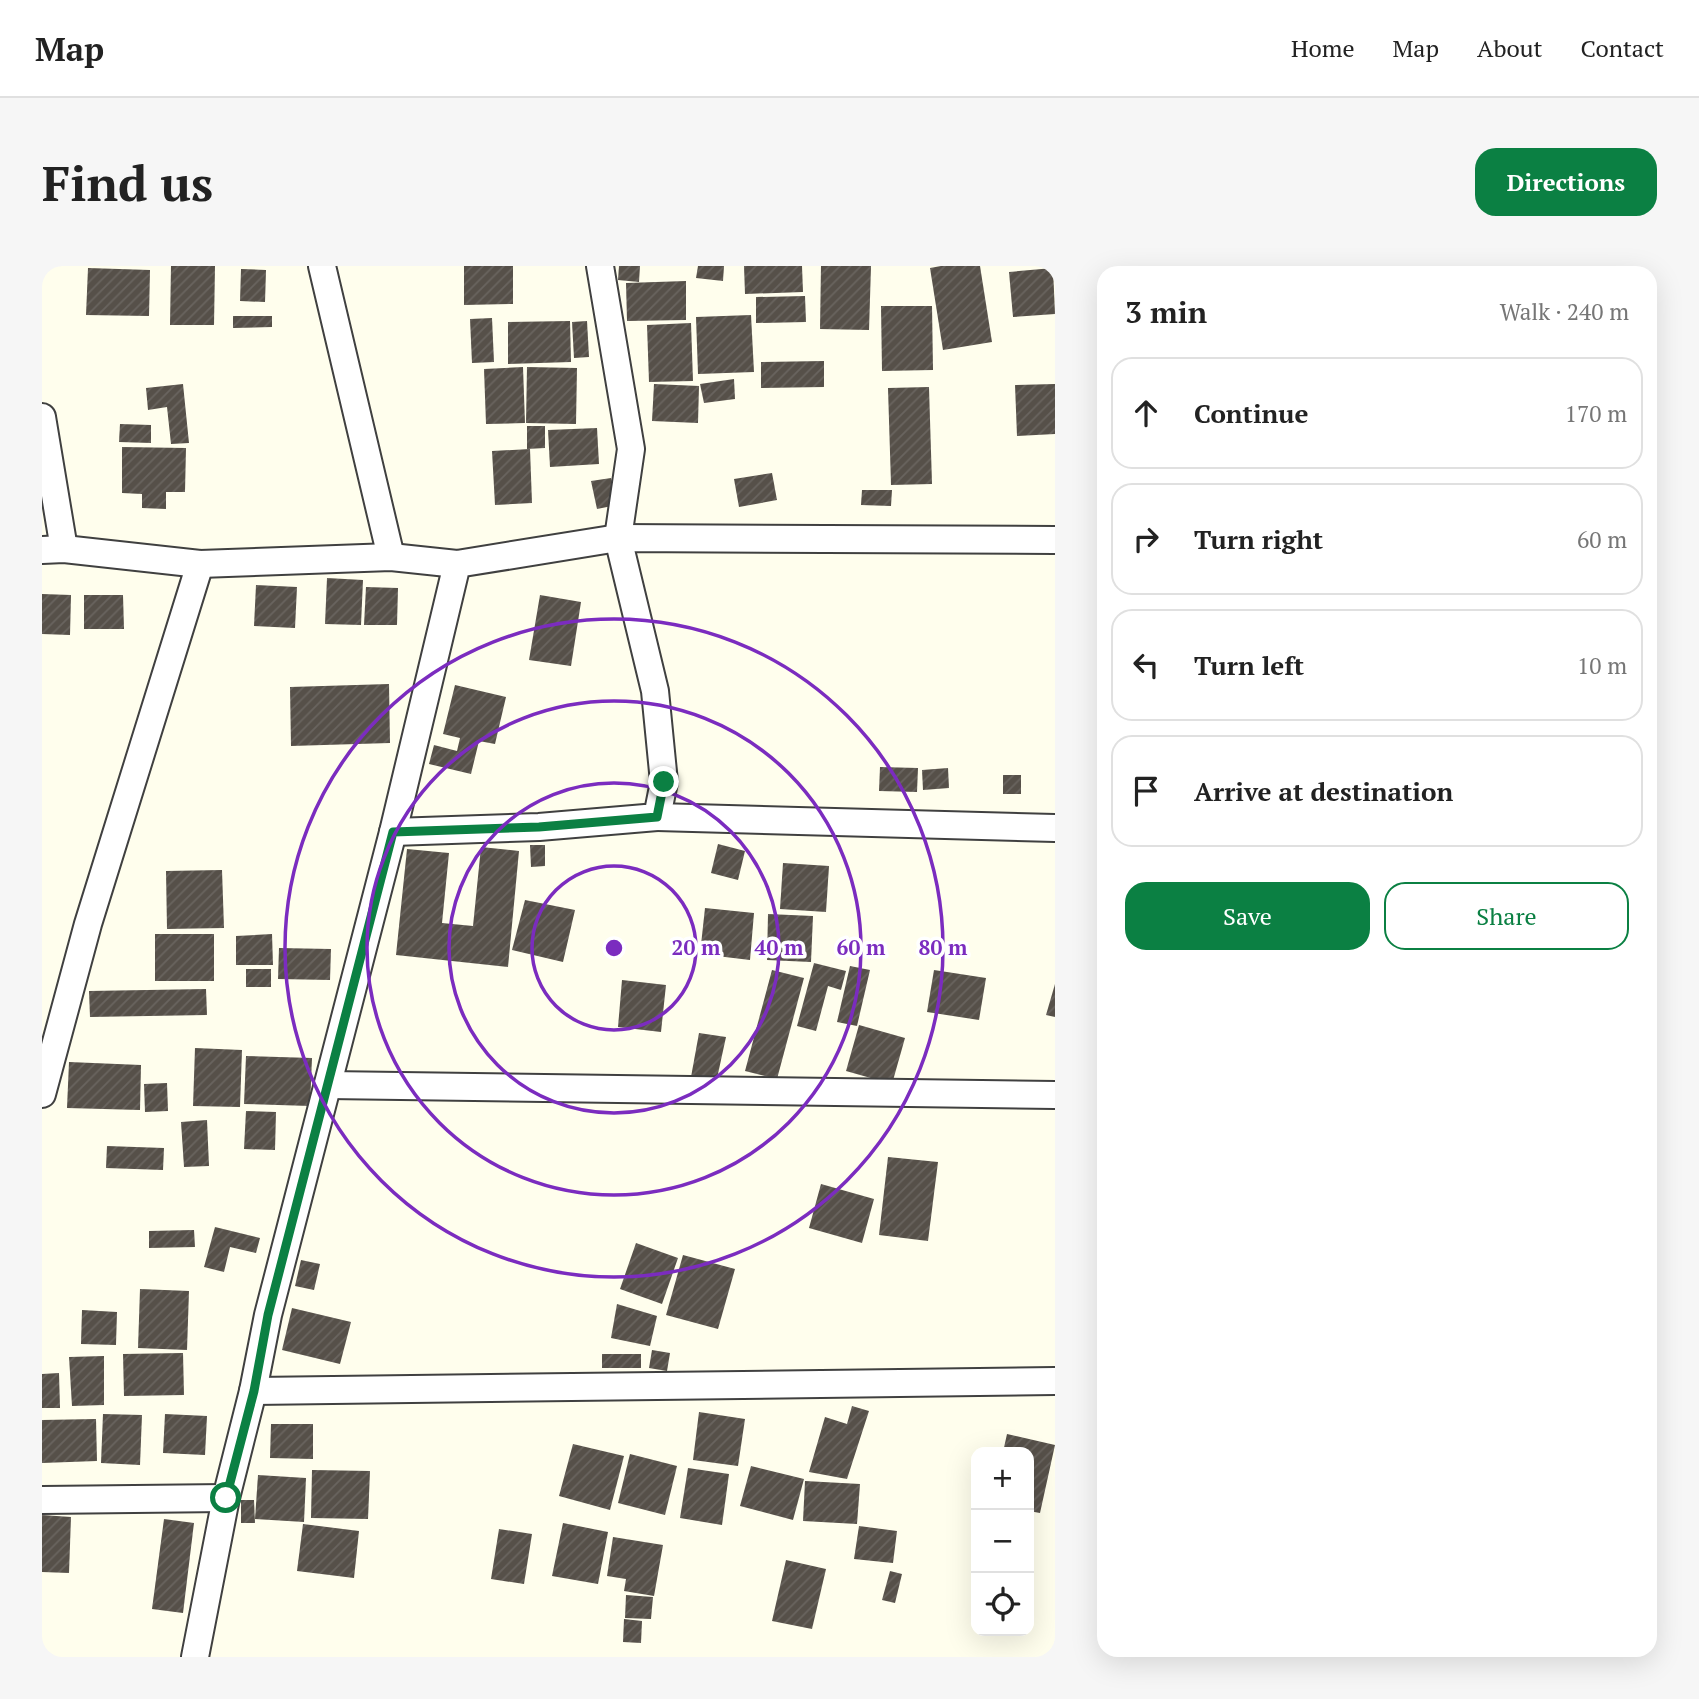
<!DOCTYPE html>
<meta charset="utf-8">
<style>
:root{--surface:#fff;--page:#f6f6f6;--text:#222;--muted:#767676;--line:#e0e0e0;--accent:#0b8043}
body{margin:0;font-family:"PT Serif",serif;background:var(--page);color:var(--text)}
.controls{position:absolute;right:21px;bottom:21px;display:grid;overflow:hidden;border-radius:14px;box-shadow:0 7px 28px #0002}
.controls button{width:63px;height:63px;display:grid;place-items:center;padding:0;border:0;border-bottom:2px solid var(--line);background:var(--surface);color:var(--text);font:35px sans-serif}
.stop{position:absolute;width:21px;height:21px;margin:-16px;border:5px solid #0b8043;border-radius:50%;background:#fff}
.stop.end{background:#0b8043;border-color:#fff;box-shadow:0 2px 7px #0008}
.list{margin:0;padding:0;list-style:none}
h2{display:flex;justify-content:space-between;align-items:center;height:91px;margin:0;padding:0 28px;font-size:30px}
h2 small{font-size:23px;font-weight:400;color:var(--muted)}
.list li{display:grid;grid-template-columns:46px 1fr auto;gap:21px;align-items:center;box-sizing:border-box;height:112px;margin:0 14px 14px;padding:0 14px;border:2px solid var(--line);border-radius:21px}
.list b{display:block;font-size:26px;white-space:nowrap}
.list em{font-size:23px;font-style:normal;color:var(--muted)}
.actions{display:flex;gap:14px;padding:21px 28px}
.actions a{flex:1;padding:16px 0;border:2px solid var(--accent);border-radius:21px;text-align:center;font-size:24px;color:var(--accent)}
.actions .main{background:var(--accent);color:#fff}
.icon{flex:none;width:38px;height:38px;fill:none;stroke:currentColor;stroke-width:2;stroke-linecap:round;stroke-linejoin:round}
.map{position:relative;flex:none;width:1013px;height:1391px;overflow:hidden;border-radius:21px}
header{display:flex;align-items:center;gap:42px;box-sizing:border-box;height:98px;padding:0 35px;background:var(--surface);border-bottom:2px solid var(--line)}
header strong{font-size:33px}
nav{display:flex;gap:38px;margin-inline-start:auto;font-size:24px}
.intro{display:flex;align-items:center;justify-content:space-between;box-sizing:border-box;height:168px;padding:0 42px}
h1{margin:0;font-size:49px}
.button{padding:18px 32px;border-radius:21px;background:var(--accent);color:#fff;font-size:24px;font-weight:700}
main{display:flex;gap:42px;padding:0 42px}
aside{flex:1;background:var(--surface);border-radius:21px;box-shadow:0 7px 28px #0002}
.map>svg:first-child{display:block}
</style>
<header>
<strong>Map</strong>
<nav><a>Home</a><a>Map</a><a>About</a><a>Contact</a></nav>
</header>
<div class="intro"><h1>Find us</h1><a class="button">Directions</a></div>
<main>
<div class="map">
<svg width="1013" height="1391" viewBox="0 0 1013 1391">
<defs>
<pattern id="building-hatch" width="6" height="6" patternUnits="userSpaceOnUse" patternTransform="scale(1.75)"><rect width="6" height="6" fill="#565049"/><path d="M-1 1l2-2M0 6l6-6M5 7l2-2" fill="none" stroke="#69645f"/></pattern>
</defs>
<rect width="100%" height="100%" fill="#fffeed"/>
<g fill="url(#building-hatch)">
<polygon points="129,0 173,0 172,59 128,59"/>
<polygon points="422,0 471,0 471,38 422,39"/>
<polygon points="577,0 598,0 597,16 576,14"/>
<polygon points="656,0 682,0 681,15 654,12"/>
<polygon points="702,0 760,0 761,26 703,28"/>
<polygon points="779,0 829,0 827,64 778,63"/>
<polygon points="899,0 938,0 950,76 901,84 888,2"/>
<polygon points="46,2 108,4 107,50 44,49"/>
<polygon points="1011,2 1013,48 971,51 967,6"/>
<polygon points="199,3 224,4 223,36 198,35"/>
<polygon points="644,15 644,54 585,55 584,17"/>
<polygon points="763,30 764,56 714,57 714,31"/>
<polygon points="839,40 890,40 891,104 840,105"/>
<polygon points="709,49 712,106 656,108 654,51"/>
<polygon points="191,50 230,50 230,61 191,62"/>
<polygon points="450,52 452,96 430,97 428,53"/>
<polygon points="528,55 529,96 466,98 466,56"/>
<polygon points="545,55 547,91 532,92 530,56"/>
<polygon points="649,57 651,115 607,116 605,59"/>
<polygon points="782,95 782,121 719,122 719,96"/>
<polygon points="481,101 483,157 444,158 442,103"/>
<polygon points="485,101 535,102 534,158 484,157"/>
<polygon points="692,113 693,133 662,137 658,118"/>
<polygon points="141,118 147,177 129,178 125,141 106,144 104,122"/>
<polygon points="612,118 657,120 656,157 610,155"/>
<polygon points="1013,118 1013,168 975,170 973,119"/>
<polygon points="887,121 890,218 849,219 846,122"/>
<polygon points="78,158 109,159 109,177 77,176"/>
<polygon points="485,160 503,160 503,182 485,183"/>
<polygon points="555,162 557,198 508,201 506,164"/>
<polygon points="80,181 144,182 143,226 124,226 124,243 100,242 100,228 80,227"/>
<polygon points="488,183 490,237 453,239 450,185"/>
<polygon points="730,207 735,234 697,241 692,213"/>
<polygon points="569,212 575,239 555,243 549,215"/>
<polygon points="820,224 850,224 849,240 819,239"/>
<polygon points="285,312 321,314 319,359 283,358"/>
<polygon points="214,319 255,321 253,362 212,360"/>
<polygon points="324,321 356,322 355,359 322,359"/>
<polygon points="0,328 29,329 28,369 0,368"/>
<polygon points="42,329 81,329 82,363 42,363"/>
<polygon points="498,329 539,336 529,400 487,394"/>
<polygon points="347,418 348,477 249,480 248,421"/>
<polygon points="413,419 464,431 453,478 437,475 429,508 387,498 392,479 415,485 418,472 401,468"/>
<polygon points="838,501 876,502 875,526 837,525"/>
<polygon points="906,502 907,522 881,524 880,504"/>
<rect x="961" y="509" width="18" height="19"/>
<polygon points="676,578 703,585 696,614 669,607"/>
<polygon points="488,579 503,579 503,600 489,601"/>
<polygon points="439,581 477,585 466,701 354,689 365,583 407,587 400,657 431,660"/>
<polygon points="741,597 787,600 784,646 738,643"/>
<polygon points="180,604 182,662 125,663 124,605"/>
<polygon points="483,634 533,644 521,696 470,684"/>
<polygon points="663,642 712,647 708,694 658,688"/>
<polygon points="726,648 771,650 769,696 725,694"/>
<rect x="113" y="668" width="59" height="47"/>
<polygon points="230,668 231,699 194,699 194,670"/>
<polygon points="237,682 289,683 288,714 236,713"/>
<polygon points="772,697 804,705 799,724 786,720 774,765 755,760"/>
<polygon points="808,700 828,704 815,760 795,756"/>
<rect x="204" y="703" width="25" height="18"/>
<polygon points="730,704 762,712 735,813 703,805"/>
<polygon points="892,704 944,712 937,754 885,746"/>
<polygon points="580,714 624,719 619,766 576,761"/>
<polygon points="1013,718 1013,751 1004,749"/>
<polygon points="164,723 165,749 48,751 47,725"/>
<polygon points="817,759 863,772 850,818 804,805"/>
<polygon points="657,767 684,771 674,817 649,811"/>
<polygon points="153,782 200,784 198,841 151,840"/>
<polygon points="204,790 270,792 268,840 202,838"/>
<polygon points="27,796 99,799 98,844 25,842"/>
<polygon points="125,817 126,845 103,846 102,818"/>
<polygon points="204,845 234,846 233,884 202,883"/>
<polygon points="165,854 167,900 142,901 139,856"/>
<polygon points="65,880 122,882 121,904 64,902"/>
<polygon points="846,891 896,896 886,975 837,969"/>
<polygon points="779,918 832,933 820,977 767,962"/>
<polygon points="173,961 218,972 214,987 188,981 182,1006 162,1001"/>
<polygon points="152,964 153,981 107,982 107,965"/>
<polygon points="594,977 636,992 620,1038 578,1023"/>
<polygon points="641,989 693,1003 676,1063 624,1049"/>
<polygon points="259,994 278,998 272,1024 253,1020"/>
<polygon points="98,1023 147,1025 145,1084 96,1082"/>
<polygon points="575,1038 615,1050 608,1080 569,1072"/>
<polygon points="250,1042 309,1056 298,1098 240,1084"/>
<polygon points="40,1044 75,1046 74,1079 39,1078"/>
<polygon points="610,1084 628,1087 625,1105 607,1102"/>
<polygon points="141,1087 142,1129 82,1130 81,1088"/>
<rect x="560" y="1088" width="39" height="14"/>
<polygon points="62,1090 62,1139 30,1140 27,1091"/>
<polygon points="17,1107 18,1142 0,1142 0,1108"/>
<polygon points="810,1140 827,1145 805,1213 767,1206 783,1151 805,1158"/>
<polygon points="657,1146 703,1153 696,1200 651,1194"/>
<polygon points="61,1148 100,1149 98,1199 59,1197"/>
<polygon points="123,1148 165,1150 163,1189 121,1187"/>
<polygon points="54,1153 55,1195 0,1197 0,1154"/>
<polygon points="229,1158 271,1158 271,1193 228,1192"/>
<polygon points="965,1168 1013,1179 998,1247 987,1245 987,1186 961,1186"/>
<polygon points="531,1178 582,1190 568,1244 517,1230"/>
<polygon points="588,1188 635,1200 623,1249 576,1237"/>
<polygon points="709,1200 762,1213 751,1254 698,1240"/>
<polygon points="646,1202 687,1208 680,1259 638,1252"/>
<polygon points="270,1204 328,1205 326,1253 269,1252"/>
<polygon points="216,1209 264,1212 262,1256 213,1253"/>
<polygon points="763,1215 818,1218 815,1258 761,1255"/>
<polygon points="199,1234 212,1234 213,1257 199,1257"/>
<polygon points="0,1249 29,1251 27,1307 0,1306"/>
<polygon points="122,1253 152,1257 141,1347 110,1343"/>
<polygon points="521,1257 566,1266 556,1318 510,1310"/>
<polygon points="261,1258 317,1265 312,1312 255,1305"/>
<polygon points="817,1260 855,1265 851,1297 812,1293"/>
<polygon points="457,1263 490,1268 482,1318 449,1313"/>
<polygon points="571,1271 621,1279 612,1330 582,1325 584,1313 565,1310"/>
<polygon points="744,1294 784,1303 770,1363 730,1355"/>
<polygon points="848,1305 860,1308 853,1337 840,1334"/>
<polygon points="584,1329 611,1331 609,1353 583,1352"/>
<polygon points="582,1353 600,1355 599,1377 581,1376"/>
</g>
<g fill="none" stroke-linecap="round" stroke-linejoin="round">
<g stroke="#404040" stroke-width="30">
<g id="minor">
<polyline points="280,0 349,291"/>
<polyline points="0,151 22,283"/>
<polyline points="0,284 22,283 158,298 349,291 415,298"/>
<polyline points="615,551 1013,562"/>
<polyline points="351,566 497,561 615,551 622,516 613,425 576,272 589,183 558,0"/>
<polyline points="286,819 1013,829"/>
<polyline points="0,828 46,658 158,298"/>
<polyline points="211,1125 1013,1115"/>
<polyline points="0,1234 184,1232"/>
<polyline points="153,1391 184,1232 211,1125 226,1049 351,566 415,298 576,272 1013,274"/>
</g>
</g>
<use href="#minor" stroke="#fff" stroke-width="26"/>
</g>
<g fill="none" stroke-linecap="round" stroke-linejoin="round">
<polyline stroke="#0b8043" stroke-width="9" points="184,1232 212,1125 226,1049 351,566 497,561 615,551 622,516"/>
</g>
<g fill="none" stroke="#7b2cbf" stroke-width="3.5">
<circle cx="572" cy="682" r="82"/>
<circle cx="572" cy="682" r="165"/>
<circle cx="572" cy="682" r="247"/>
<circle cx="572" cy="682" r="329"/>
</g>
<circle cx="572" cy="682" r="10" fill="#7b2cbf" stroke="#fff" stroke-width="3.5"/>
<g font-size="21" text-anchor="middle" font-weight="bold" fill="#7b2cbf" stroke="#fff" stroke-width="7" stroke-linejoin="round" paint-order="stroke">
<text x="654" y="689">20 m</text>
<text x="737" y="689">40 m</text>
<text x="819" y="689">60 m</text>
<text x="901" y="689">80 m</text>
</g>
</svg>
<div class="controls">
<button>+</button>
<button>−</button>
<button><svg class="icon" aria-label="locate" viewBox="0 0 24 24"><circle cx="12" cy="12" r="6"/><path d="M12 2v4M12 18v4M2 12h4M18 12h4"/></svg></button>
</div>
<div class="stop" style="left:184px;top:1232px"></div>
<div class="stop end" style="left:622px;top:516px"></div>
</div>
<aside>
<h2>3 min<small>Walk · 240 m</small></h2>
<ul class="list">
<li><svg class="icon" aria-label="ahead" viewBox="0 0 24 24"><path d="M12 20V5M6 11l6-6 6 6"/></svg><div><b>Continue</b></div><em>170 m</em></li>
<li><svg class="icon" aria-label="right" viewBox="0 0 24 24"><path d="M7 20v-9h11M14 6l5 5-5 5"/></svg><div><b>Turn right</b></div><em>60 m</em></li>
<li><svg class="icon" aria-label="left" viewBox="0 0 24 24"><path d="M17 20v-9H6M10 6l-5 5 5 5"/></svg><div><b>Turn left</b></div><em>10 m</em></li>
<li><svg class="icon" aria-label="arrive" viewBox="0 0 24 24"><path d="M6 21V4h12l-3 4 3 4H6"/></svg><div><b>Arrive at destination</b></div></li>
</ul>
<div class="actions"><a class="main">Save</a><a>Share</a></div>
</aside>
</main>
